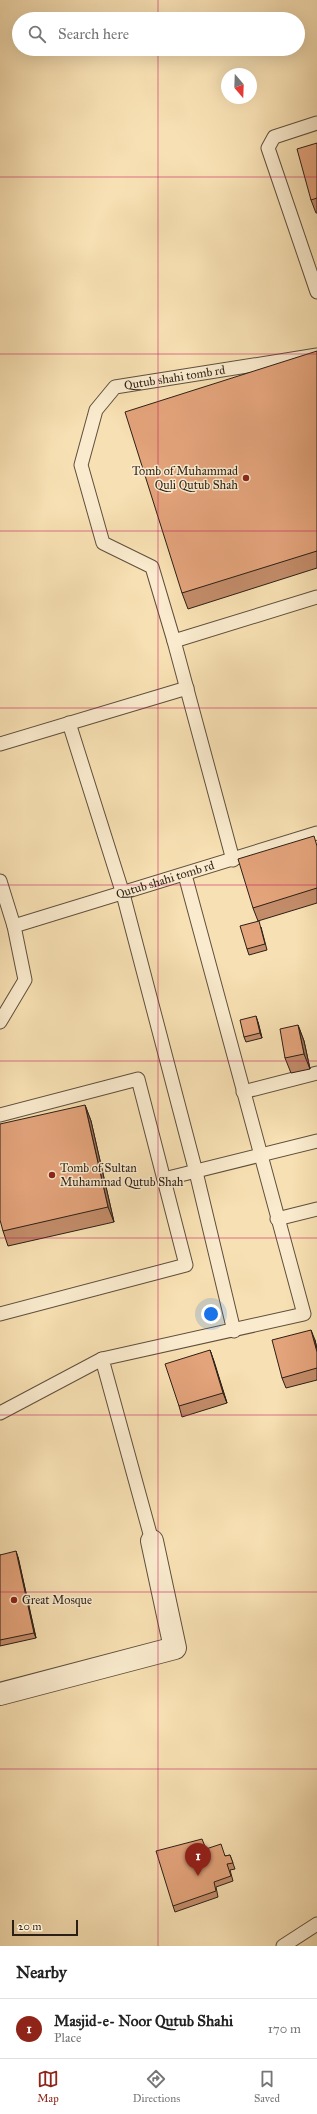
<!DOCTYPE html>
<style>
:root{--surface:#fff;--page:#f2f2f2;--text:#222;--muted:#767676;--line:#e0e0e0;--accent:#8f2418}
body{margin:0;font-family:"IM FELL Great Primer",serif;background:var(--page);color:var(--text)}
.compass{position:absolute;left:221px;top:68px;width:36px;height:36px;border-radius:50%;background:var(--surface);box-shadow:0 4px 16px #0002;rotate:161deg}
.scale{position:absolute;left:12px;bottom:10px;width:66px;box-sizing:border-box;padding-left:4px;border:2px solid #2c1f16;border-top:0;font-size:11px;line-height:14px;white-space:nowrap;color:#2c1f16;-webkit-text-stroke:3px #faebce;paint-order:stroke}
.you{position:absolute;left:211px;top:1314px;width:14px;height:14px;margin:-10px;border:3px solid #fff;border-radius:50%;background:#1a73e8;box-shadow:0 0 0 6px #1a73e833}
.badge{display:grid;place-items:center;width:26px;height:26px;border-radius:50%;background:var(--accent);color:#fff;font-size:13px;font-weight:700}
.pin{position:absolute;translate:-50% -33px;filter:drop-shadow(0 1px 2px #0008)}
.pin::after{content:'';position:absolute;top:21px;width:14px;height:12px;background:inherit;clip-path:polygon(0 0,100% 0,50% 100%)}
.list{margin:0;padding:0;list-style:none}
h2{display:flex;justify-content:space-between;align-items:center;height:52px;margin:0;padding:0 16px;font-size:17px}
h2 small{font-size:13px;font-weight:400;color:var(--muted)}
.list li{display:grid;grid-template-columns:26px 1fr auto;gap:12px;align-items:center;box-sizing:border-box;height:60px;padding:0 16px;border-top:1px solid var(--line)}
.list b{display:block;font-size:15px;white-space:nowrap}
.list p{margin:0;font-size:13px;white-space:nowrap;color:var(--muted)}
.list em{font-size:13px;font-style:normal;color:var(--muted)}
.icon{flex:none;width:22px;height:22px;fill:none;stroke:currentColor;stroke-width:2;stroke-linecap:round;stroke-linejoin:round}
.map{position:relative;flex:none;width:317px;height:1946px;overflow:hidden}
.search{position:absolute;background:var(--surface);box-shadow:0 4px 16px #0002;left:12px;right:12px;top:12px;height:44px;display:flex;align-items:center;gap:10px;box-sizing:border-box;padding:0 14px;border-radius:22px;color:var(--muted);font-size:15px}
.sheet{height:112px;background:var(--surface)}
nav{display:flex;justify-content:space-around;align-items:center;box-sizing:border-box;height:56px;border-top:1px solid var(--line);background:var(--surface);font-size:11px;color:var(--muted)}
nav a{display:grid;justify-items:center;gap:2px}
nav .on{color:var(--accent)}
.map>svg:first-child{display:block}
</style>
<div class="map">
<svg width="317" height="1946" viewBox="0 0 317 1946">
<rect width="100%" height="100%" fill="#f7e0b3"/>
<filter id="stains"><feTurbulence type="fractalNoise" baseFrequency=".005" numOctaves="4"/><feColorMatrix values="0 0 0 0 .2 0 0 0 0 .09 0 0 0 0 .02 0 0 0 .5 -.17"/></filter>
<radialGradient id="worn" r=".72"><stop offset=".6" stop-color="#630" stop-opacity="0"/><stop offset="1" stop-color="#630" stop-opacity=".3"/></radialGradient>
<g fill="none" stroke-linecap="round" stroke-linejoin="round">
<g stroke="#5f4f3d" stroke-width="15">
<g id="lane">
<polyline points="317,123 274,137 268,148 317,292"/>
<path id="s1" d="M 174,641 L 152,567 L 103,543 L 81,465 L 96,410 L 115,387 L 317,355"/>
<polyline points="69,723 123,894 196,1172 234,1331"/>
<polyline points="0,744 187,688"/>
<polyline points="233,860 174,641 317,597"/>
<polyline points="0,881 14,926"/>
<path id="s2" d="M 0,1022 L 25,980 L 14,926 L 317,833"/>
<polyline points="243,1092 317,1073"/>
<polyline points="0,1115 138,1079 186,1265 0,1314"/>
<polyline points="164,1179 317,1141"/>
<polyline points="277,1219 317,1209"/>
<polyline points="0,1413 102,1359"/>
<polyline points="152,1541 102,1359 304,1314 185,875"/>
<polyline points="283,1946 317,1924"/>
</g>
</g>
<g stroke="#5f4f3d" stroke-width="24">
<polyline id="street" points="0,1694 175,1648 152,1541"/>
</g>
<use href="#lane" stroke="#faebce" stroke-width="13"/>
<use href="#street" stroke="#faebce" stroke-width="22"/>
</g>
<g fill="#c38c6a" stroke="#2c1f16">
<polygon points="317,143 317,213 316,213 311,200"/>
<polygon points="317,351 317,568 188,609 182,593"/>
<polygon points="317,844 317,903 258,921 253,908"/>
<polygon points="261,927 267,950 249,955 247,949"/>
<polygon points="258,1022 262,1038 246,1042 244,1037"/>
<polygon points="298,1025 304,1041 310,1069 291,1073 285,1058"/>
<polygon points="85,1105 91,1121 114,1222 8,1246 3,1231"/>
<polygon points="315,1340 317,1349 317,1380 286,1388 282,1378"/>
<polygon points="210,1350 227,1403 182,1417 179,1406"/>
<polygon points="0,1555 18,1557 36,1638 0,1646"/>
<polygon points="206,1849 226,1856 230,1855 235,1869 230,1870 233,1881 216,1887 218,1897 175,1912 173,1906"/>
</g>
<g fill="#9f7256" stroke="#2c1f16">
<polygon points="256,1016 258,1022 262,1038 260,1033"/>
<polygon points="298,1025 304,1041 310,1069 304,1054"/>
<polygon points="85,1105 91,1121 114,1222 108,1207"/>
<polygon points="311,1330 315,1340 317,1349 317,1352"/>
<polygon points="210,1350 214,1361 227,1403 223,1393"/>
<polygon points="16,1551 18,1557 36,1638 34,1633"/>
</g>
<g fill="#e3a37b" stroke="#2c1f16">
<polygon points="317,143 317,198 311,200 297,149"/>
<polygon points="317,351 317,551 182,593 125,412"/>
<polygon points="314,836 317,846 317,888 253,908 238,859"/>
<polygon points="259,921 265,944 247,949 240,926"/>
<polygon points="256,1016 260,1033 244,1037 240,1020"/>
<polygon points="298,1025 304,1054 285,1058 280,1029"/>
<polygon points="85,1105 108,1207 3,1231 0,1220 0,1124"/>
<polygon points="311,1330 317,1352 317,1368 282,1378 272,1340"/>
<polygon points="210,1350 223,1393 179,1406 165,1364"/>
<polygon points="16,1551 34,1633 0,1640 0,1555"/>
<polygon points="202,1839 206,1849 221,1844 225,1856 230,1855 233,1863 227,1864 231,1876 214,1882 216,1891 173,1906 156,1851"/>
</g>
<path fill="none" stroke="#c2185b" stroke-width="1" stroke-opacity="0.55" d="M 158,0 L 158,19M 158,49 L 158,1946M 0,177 L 317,177M 0,354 L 317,354M 0,531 L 317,531M 0,708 L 317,708M 0,885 L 317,885M 0,1061 L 317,1061M 0,1238 L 317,1238M 0,1415 L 317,1415M 0,1592 L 317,1592M 0,1769 L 317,1769"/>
<g fill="#8f2418" stroke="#faebce" stroke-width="1.5">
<circle cx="246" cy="478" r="4"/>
<circle cx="52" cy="1175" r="4"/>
<circle cx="14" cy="1600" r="4"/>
</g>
<g text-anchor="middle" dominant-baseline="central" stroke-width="3" stroke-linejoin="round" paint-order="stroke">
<g font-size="12" fill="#2c1f16" stroke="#faebce">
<text stroke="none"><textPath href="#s1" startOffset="360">Qutub shahi tomb rd</textPath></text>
<text stroke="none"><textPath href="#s2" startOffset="262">Qutub shahi tomb rd</textPath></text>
</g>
<g font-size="12" fill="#2c1f16" stroke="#faebce" text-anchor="start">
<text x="238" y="471" text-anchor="end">Tomb of Muhammad<tspan x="238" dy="14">Quli Qutub Shah</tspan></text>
<text x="60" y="1168">Tomb of Sultan<tspan x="60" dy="14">Muhammad Qutub Shah</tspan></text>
<text x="22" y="1600">Great Mosque</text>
</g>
</g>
<rect width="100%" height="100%" filter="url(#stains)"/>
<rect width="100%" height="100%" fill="url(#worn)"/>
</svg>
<svg class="compass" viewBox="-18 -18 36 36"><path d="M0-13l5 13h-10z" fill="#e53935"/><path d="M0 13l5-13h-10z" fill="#767676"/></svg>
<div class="scale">20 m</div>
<div class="you"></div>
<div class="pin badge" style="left:198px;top:1876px">1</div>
<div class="search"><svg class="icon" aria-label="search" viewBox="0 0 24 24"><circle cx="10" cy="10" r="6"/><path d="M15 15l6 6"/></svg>Search here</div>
</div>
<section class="sheet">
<h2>Nearby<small></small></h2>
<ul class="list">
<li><span class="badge">1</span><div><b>Masjid-e- Noor Qutub Shahi</b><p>Place</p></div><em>170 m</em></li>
</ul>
</section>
<nav>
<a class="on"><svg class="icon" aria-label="map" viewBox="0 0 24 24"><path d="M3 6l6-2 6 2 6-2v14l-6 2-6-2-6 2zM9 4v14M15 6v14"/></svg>Map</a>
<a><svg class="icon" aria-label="directions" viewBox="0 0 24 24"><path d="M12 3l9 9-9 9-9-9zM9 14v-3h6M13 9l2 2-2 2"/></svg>Directions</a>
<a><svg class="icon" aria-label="saved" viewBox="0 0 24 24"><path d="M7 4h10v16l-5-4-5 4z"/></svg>Saved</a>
</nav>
